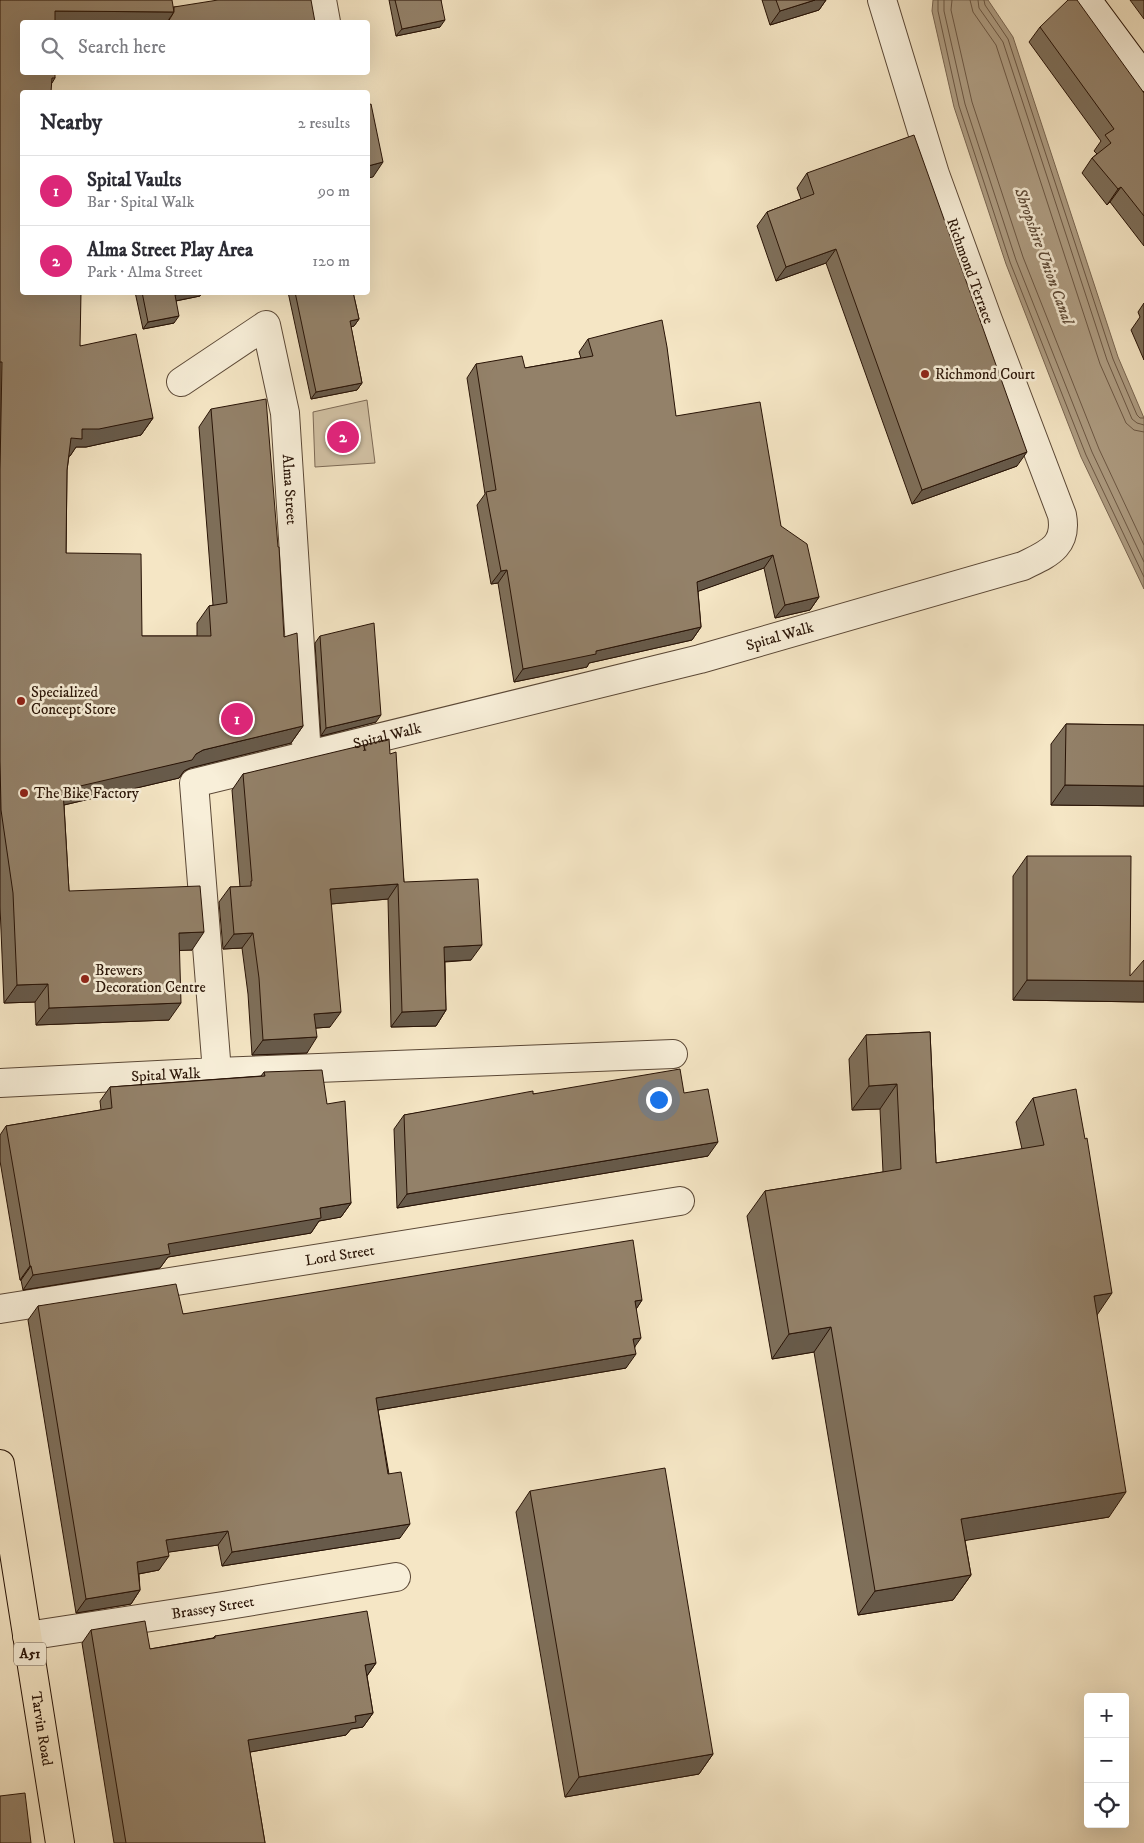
<!DOCTYPE html>
<meta charset="utf-8">
<style>
:root{--surface:#fff;--page:#f2f2f3;--text:#2b2b33;--muted:#7c7c81;--line:#e1e1e2;--accent:#db2777}
body{margin:0;font-family:"IM FELL DW Pica",serif;background:var(--page);color:var(--text)}
.controls{position:absolute;right:15px;bottom:15px;display:grid;overflow:hidden;border-radius:5px;box-shadow:0 5px 20px #0002}
.controls button{width:45px;height:45px;display:grid;place-items:center;padding:0;border:0;border-bottom:1px solid var(--line);background:var(--surface);color:var(--text);font:25px sans-serif}
.you{position:absolute;left:658px;top:1099px;width:18px;height:18px;margin:-12px;border:4px solid #fff;border-radius:50%;background:#1a73e8;box-shadow:0 0 0 8px #1a73e833}
.badge{display:grid;place-items:center;width:32px;height:32px;border-radius:50%;background:var(--accent);color:#fff;font-size:16px;font-weight:700}
.pin{position:absolute;translate:-50% -50%;border:2px solid #fff;box-shadow:0 1px 5px #0006}
.list{margin:0;padding:0;list-style:none}
h2{display:flex;justify-content:space-between;align-items:center;height:65px;margin:0;padding:0 20px;font-size:21px}
h2 small{font-size:16px;font-weight:400;color:var(--muted)}
.list li{display:grid;grid-template-columns:32px 1fr auto;gap:15px;align-items:center;box-sizing:border-box;height:70px;padding:0 20px;border-top:1px solid var(--line)}
.list b{display:block;font-size:19px;white-space:nowrap}
.list p{margin:0;font-size:16px;white-space:nowrap;color:var(--muted)}
.list em{font-size:16px;font-style:normal;color:var(--muted)}
.icon{flex:none;width:28px;height:28px;fill:none;stroke:currentColor;stroke-width:2;stroke-linecap:round;stroke-linejoin:round}
.map{position:relative;flex:none;width:1144px;height:1843px;overflow:hidden}
.search{position:absolute;background:var(--surface);box-shadow:0 5px 20px #0002;left:20px;top:20px;width:350px;height:55px;display:flex;align-items:center;gap:12px;box-sizing:border-box;padding:0 18px;border-radius:5px;color:var(--muted);font-size:19px}
.panel{position:absolute;background:var(--surface);box-shadow:0 5px 20px #0002;left:20px;top:90px;width:350px;height:205px;border-radius:5px}
.map>svg:first-child{display:block}
</style>
<div class="map">
<svg width="1144" height="1843" viewBox="0 0 1144 1843">
<rect width="100%" height="100%" fill="#f5e6c5"/>
<filter id="stains"><feTurbulence type="fractalNoise" baseFrequency=".004" numOctaves="4"/><feColorMatrix values="0 0 0 0 .2 0 0 0 0 .09 0 0 0 0 .02 0 0 0 .5 -.17"/></filter>
<radialGradient id="worn" r=".72"><stop offset=".6" stop-color="#630" stop-opacity="0"/><stop offset="1" stop-color="#630" stop-opacity=".3"/></radialGradient>
<polygon fill="#d2c2a5" stroke="#7d6a56" points="367,400 375,463 315,467 313,412"/>
<polygon fill="#af9e84" stroke="#796652" points="933,0 988,0 1013,37 1118,357 1144,418 1144,589 1081,457 1006,264 954,107 932,11"/>
<g fill="none" stroke-linecap="round" stroke-linejoin="round">
<g stroke="#6c5845" stroke-width="1">
<polyline points="938,0 938,11 959,106 1010,262 1086,455 1144,577"/>
<polyline points="944,0 944,11 965,104 1016,260 1092,452 1144,562"/>
<polyline points="952,0 951,10 972,102 1023,257 1099,449 1144,545"/>
<polyline points="970,0 973,12 996,45 1100,364 1126,423 1134,430 1144,432"/>
<polyline points="978,0 979,8 1003,42 1107,360 1132,419 1137,423 1144,425"/>
<polyline points="984,0 985,5 1008,39 1113,359 1137,415 1140,418 1144,418"/>
</g>
<g stroke="#5b4836" stroke-width="30">
<g id="street">
<polyline points="322,0 326,22"/>
<path id="s1" d="M 181,382 L 266,325 L 285,413 L 307,756"/>
<polyline points="217,1072 673,1054"/>
<path id="s2" d="M 0,1083 L 217,1072 L 194,783 L 700,659 L 1023,566 C 1047,554 1068,547 1062,515 L 988,320 L 935,174 L 882,0"/>
<path id="s3" d="M 0,1309 L 680,1201"/>
<path id="s4" d="M 27,1636 L 223,1606 L 396,1577"/>
</g>
</g>
<g stroke="#281306" stroke-width="30">
<polyline id="secondary" points="1087,0 1144,77"/>
</g>
<g stroke="#281306" stroke-width="30">
<g id="highway">
<path id="s5" d="M 0,1464 L 60,1843"/>
</g>
</g>
<use href="#street" stroke="#f8efd9" stroke-width="28"/>
<use href="#secondary" stroke="#f8efd9" stroke-width="28"/>
<use href="#highway" stroke="#f5e6c5" stroke-width="28"/>
</g>
<g fill="#7e6f5a" stroke="#281306">
<polygon points="0,0 174,7 311,0 22,22 55,78 52,83 22,92 80,346 153,418 141,435 86,447 76,447 70,456 69,456 67,470 66,553 142,636 197,636 197,623 209,606 213,605 199,427 211,409 284,637 303,726 291,743 190,768 184,771 179,778 64,805 69,891 192,950 179,950 169,1020 36,1025 35,1002 4,1003 0,906"/>
<polygon points="389,0 441,0 440,27 396,36"/>
<polygon points="762,0 826,0 819,10 770,25"/>
<polygon points="1130,0 1144,0 1144,19"/>
<polygon points="1040,27 1144,93 1144,246 1110,202 1107,205 1082,173 1092,158 1097,154 1094,151 1101,141 1029,42"/>
<polygon points="807,173 1017,466 912,504 826,263 776,281 757,226 767,212 801,199 797,188"/>
<polygon points="135,292 202,292 200,296 176,301 174,323 143,329"/>
<polygon points="288,292 353,292 359,319 354,326 351,327 362,383 357,390 311,399"/>
<polygon points="1144,303 1144,360 1131,330 1140,317 1138,312"/>
<polygon points="588,339 676,416 781,526 819,597 810,610 775,618 764,568 698,591 701,627 692,640 589,663 587,667 514,682 498,583 491,584 477,505 485,494 467,378 476,364 525,368 581,358 579,352"/>
<polygon points="320,636 376,722 321,736 315,643"/>
<polygon points="1066,724 1144,725 1144,806 1051,805 1051,744"/>
<polygon points="390,754 404,882 471,960 445,962 446,1010 436,1026 391,1027 388,899 331,904 330,1027 316,1028 307,1053 252,1055 248,994 242,948 223,949 219,902 230,887 240,887 232,790 243,774"/>
<polygon points="1027,856 1130,976 1144,1002 1013,1000 1013,876"/>
<polygon points="930,1032 936,1163 1022,1149 1016,1122 1033,1098 1097,1314 1109,1517 965,1540 971,1575 953,1600 858,1615 814,1352 772,1359 747,1216 765,1191 883,1172 880,1109 852,1110 849,1059 866,1035"/>
<polygon points="264,1072 327,1104 351,1203 341,1217 319,1221 311,1233 168,1257 160,1268 23,1290 21,1280 20,1280 0,1161 0,1135 6,1126 101,1110 100,1101 110,1087 261,1076"/>
<polygon points="684,1093 708,1156 397,1208 394,1129 404,1115 533,1094"/>
<polygon points="642,1300 636,1309 635,1347 626,1368 378,1410 400,1538 222,1566 218,1545 168,1552 159,1570 139,1574 140,1590 131,1604 76,1613 28,1320 38,1306 183,1314"/>
<polygon points="530,1491 713,1754 699,1774 565,1797 516,1512"/>
<polygon points="91,1630 150,1649 213,1638 215,1636 376,1663 367,1676 373,1713 363,1727 351,1729 346,1735 250,1752 265,1843 114,1843 82,1643"/>
</g>
<g fill="#675a4a" stroke="#281306">
<polygon points="815,0 826,0 819,10 770,25 780,11"/>
<polygon points="55,11 174,12 167,22 47,22"/>
<polygon points="445,20 440,27 396,36 402,29"/>
<polygon points="383,162 373,177 368,178 368,166"/>
<polygon points="1121,187 1110,202 1107,205 1118,189"/>
<polygon points="836,249 826,263 776,281 786,267"/>
<polygon points="186,292 202,292 200,296 170,302 175,295"/>
<polygon points="179,316 174,323 143,329 148,322"/>
<polygon points="359,319 354,326 345,328 350,321"/>
<polygon points="362,383 357,390 311,399 316,392"/>
<polygon points="153,418 141,435 86,447 76,447 70,456 59,456 71,438 82,429"/>
<polygon points="1027,452 1017,466 912,504 922,490"/>
<polygon points="773,555 764,568 688,595 697,582"/>
<polygon points="507,570 498,583 491,584 501,571"/>
<polygon points="819,597 810,610 775,618 785,605"/>
<polygon points="701,627 692,640 589,663 587,667 514,682 523,669 596,651"/>
<polygon points="381,715 376,722 321,736 326,728"/>
<polygon points="303,726 291,743 190,768 184,771 179,778 51,808 63,790 196,754 203,750"/>
<polygon points="1065,785 1144,786 1144,806 1051,805"/>
<polygon points="398,884 388,899 319,905 330,889"/>
<polygon points="204,932 192,950 166,951 179,933"/>
<polygon points="253,933 242,948 223,949 234,934"/>
<polygon points="482,945 471,960 433,962 444,947"/>
<polygon points="1027,980 1144,981 1144,1002 1013,1000"/>
<polygon points="48,984 35,1002 4,1003 17,985"/>
<polygon points="181,1003 169,1020 36,1025 49,1008"/>
<polygon points="446,1010 436,1026 391,1027 402,1012"/>
<polygon points="341,1012 330,1027 303,1029 314,1014"/>
<polygon points="317,1037 307,1053 252,1055 263,1040"/>
<polygon points="897,1084 880,1109 852,1110 869,1086"/>
<polygon points="718,1142 708,1156 397,1208 407,1194"/>
<polygon points="351,1203 341,1217 319,1221 311,1233 168,1257 160,1268 23,1290 33,1275 320,1208"/>
<polygon points="30,1266 31,1266 21,1280 20,1280"/>
<polygon points="1112,1293 1095,1318 1094,1296"/>
<polygon points="642,1300 633,1314 635,1301"/>
<polygon points="831,1327 814,1352 772,1359 789,1334"/>
<polygon points="641,1338 631,1352 633,1339"/>
<polygon points="636,1354 626,1368 366,1412 376,1398"/>
<polygon points="1126,1492 1109,1517 944,1544 961,1519"/>
<polygon points="410,1524 400,1538 222,1566 232,1552"/>
<polygon points="228,1531 218,1545 156,1554 166,1540"/>
<polygon points="169,1556 159,1570 127,1576 137,1562"/>
<polygon points="971,1575 953,1600 858,1615 875,1591"/>
<polygon points="140,1590 131,1604 76,1613 86,1599"/>
<polygon points="376,1663 366,1677 365,1665"/>
<polygon points="373,1713 363,1727 351,1729 346,1735 239,1754 248,1740 355,1716"/>
<polygon points="713,1754 699,1774 565,1797 579,1777"/>
</g>
<g fill="#938169" stroke="#281306">
<polygon points="0,0 172,0 174,12 55,11 55,22 22,22 22,72 55,72 55,78 52,78 51,92 22,92 22,292 81,292 80,346 136,334 153,418 99,429 82,429 82,439 71,438 67,470 66,553 141,554 142,636 211,636 209,606 227,603 211,409 266,399 278,547 279,547 284,637 297,633 303,726 203,750 196,754 192,760 63,790 69,891 200,886 204,932 179,933 181,1003 49,1008 48,984 17,985 13,893 1,810 0,761 0,469 2,362 0,362"/>
<polygon points="218,0 311,0 315,22 168,22 174,12 174,7"/>
<polygon points="395,0 441,0 445,20 402,29"/>
<polygon points="776,0 815,0 780,11"/>
<polygon points="1068,0 1077,0 1144,93 1144,216 1121,187 1118,189 1092,158 1111,143 1105,135 1114,129 1040,27"/>
<polygon points="371,104 383,162 368,166 368,105"/>
<polygon points="914,135 1027,452 922,490 836,249 786,267 767,212 814,194 807,173"/>
<polygon points="142,292 186,292 175,295 179,316 148,322"/>
<polygon points="295,292 353,292 359,319 350,321 362,383 316,392"/>
<polygon points="662,320 667,347 676,416 760,402 781,526 807,544 819,597 785,605 773,555 697,582 701,627 596,651 596,654 523,669 507,570 501,571 486,492 496,490 476,364 522,356 525,368 593,356 588,339"/>
<polygon points="374,623 381,715 326,728 320,636"/>
<polygon points="1066,724 1144,725 1144,786 1065,785"/>
<polygon points="389,739 390,754 396,752 404,882 478,879 482,945 444,947 446,1010 402,1012 398,884 330,889 341,1012 314,1014 317,1037 263,1040 259,978 253,933 234,934 230,887 251,886 251,881 252,881 243,774"/>
<polygon points="1027,856 1131,856 1130,976 1144,960 1144,981 1027,980"/>
<polygon points="930,1032 936,1163 1044,1145 1033,1098 1076,1089 1085,1139 1087,1138 1112,1293 1094,1296 1126,1492 961,1519 971,1575 875,1591 831,1327 789,1334 765,1191 901,1169 897,1084 869,1086 866,1035"/>
<polygon points="680,1069 684,1093 708,1089 718,1142 407,1194 404,1115 533,1091 533,1094"/>
<polygon points="322,1070 327,1104 345,1101 351,1203 320,1208 321,1218 168,1244 170,1254 33,1275 31,1266 30,1266 6,1126 112,1108 110,1087 265,1076 264,1072"/>
<polygon points="633,1240 642,1300 635,1301 641,1338 633,1339 636,1354 376,1398 388,1474 401,1472 410,1524 232,1552 228,1531 166,1540 169,1556 137,1562 140,1590 86,1599 38,1306 176,1284 183,1314"/>
<polygon points="665,1468 713,1754 579,1777 530,1491"/>
<polygon points="367,1611 376,1663 365,1665 373,1713 355,1716 356,1722 248,1740 265,1843 126,1843 91,1630 145,1621 150,1649 215,1638 215,1636"/>
<polygon points="25,1793 31,1843 0,1843 0,1796"/>
</g>
<g fill="#8f2418" stroke="#f8efd9" stroke-width="2">
<circle cx="925" cy="374" r="5"/>
<circle cx="21" cy="701" r="5"/>
<circle cx="24" cy="793" r="5"/>
<circle cx="85" cy="979" r="5"/>
</g>
<g text-anchor="middle" dominant-baseline="central" stroke-width="5" stroke-linejoin="round" paint-order="stroke">
<rect fill="#f8efd9" stroke="#665545" stroke-width="1" x="14" y="1642.5" width="32" height="23" rx="4"/>
<g font-size="14" font-weight="bold" fill="#281306">
<text x="30" y="1654">A51</text>
</g>
<g font-size="15" fill="#281306" stroke="#f8efd9">
<text transform="translate(970 271) rotate(70)">Richmond Terrace</text>
<text stroke="none"><textPath href="#s1" startOffset="269">Alma Street</textPath></text>
<text stroke="none"><textPath href="#s2" startOffset="1111">Spital Walk</textPath></text>
<text stroke="none"><textPath href="#s2" startOffset="706">Spital Walk</textPath></text>
<text stroke="none"><textPath href="#s2" startOffset="166">Spital Walk</textPath></text>
<text stroke="none"><textPath href="#s3" startOffset="344">Lord Street</textPath></text>
<text stroke="none"><textPath href="#s4" startOffset="188">Brassey Street</textPath></text>
<text stroke="none"><textPath href="#s5" startOffset="268">Tarvin Road</textPath></text>
</g>
<g font-size="15" fill="#281306" stroke="#f8efd9" text-anchor="start">
<text x="935" y="374">Richmond Court</text>
<text x="31" y="692">Specialized<tspan x="31" dy="17">Concept Store</tspan></text>
<text x="34" y="793">The Bike Factory</text>
<text x="95" y="970">Brewers<tspan x="95" dy="17">Decoration Centre</tspan></text>
</g>
<g font-size="16" font-style="italic" fill="#5e4b38" stroke="#f8efd9">
<text transform="translate(1044 256) rotate(70)">Shropshire Union Canal</text>
</g>
</g>
<rect width="100%" height="100%" filter="url(#stains)"/>
<rect width="100%" height="100%" fill="url(#worn)"/>
</svg>
<div class="controls">
<button>+</button>
<button>−</button>
<button><svg class="icon" aria-label="locate" viewBox="0 0 24 24"><circle cx="12" cy="12" r="6"/><path d="M12 2v4M12 18v4M2 12h4M18 12h4"/></svg></button>
</div>
<div class="you"></div>
<div class="pin badge" style="left:237px;top:719px">1</div>
<div class="pin badge" style="left:343px;top:437px">2</div>
<div class="search"><svg class="icon" aria-label="search" viewBox="0 0 24 24"><circle cx="10" cy="10" r="6"/><path d="M15 15l6 6"/></svg>Search here</div>
<section class="panel">
<h2>Nearby<small>2 results</small></h2>
<ul class="list">
<li><span class="badge">1</span><div><b>Spital Vaults</b><p>Bar · Spital Walk</p></div><em>90 m</em></li>
<li><span class="badge">2</span><div><b>Alma Street Play Area</b><p>Park · Alma Street</p></div><em>120 m</em></li>
</ul>
</section>
</div>
